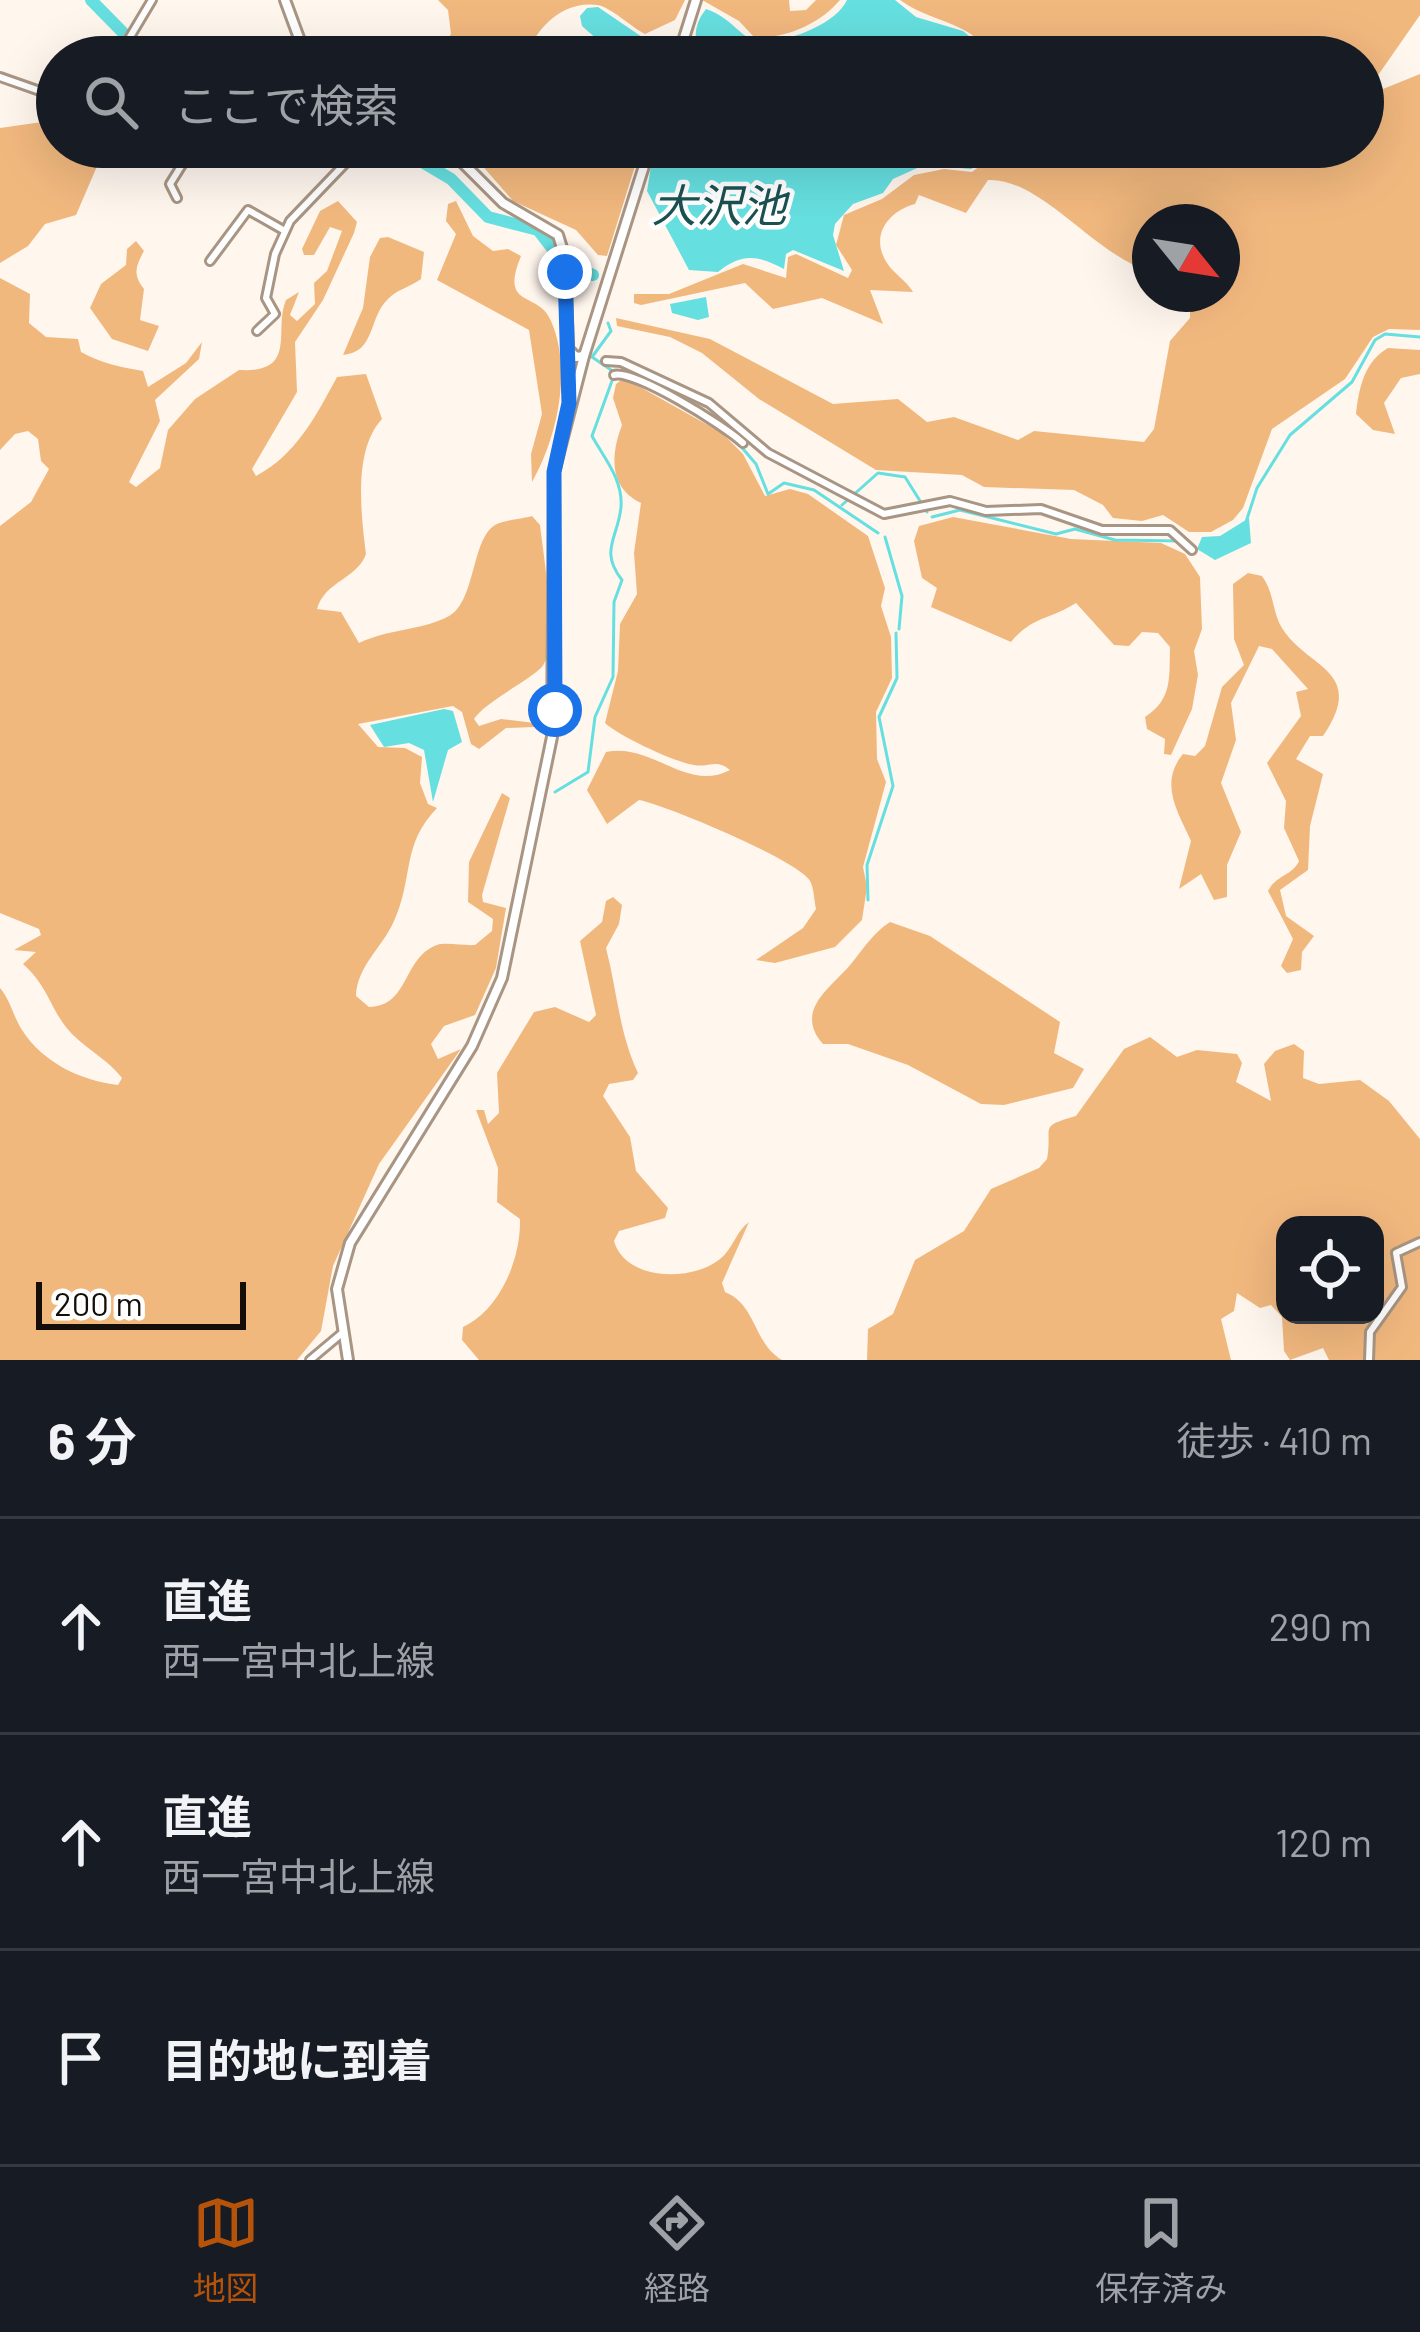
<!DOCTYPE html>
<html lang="ja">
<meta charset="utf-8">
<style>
:root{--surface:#171b24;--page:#242831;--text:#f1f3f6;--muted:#9ea1a6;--line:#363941;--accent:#b45309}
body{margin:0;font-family:Barlow,"Noto Sans JP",sans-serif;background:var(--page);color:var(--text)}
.controls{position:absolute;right:36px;bottom:36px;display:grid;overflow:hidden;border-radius:24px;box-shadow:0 12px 48px #0002}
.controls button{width:108px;height:108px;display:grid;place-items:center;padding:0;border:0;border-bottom:3px solid var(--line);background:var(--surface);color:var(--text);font:60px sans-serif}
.compass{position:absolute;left:1132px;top:204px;width:108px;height:108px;border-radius:50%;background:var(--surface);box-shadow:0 12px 48px #0002;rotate:120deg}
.scale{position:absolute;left:36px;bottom:30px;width:210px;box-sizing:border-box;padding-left:12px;border:6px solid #150e08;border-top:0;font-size:33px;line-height:42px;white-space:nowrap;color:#150e08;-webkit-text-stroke:9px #fff;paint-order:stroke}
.stop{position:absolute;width:36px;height:36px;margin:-27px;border:9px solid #1a73e8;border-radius:50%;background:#fff}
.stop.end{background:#1a73e8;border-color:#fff;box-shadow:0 3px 12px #0008}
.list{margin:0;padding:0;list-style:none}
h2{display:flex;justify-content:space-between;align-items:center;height:156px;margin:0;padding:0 48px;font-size:51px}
h2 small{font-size:39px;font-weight:400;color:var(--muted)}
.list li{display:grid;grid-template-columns:78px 1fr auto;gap:36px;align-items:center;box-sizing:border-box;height:216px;padding:0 48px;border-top:3px solid var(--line)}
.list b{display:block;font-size:45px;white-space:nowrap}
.list p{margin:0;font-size:39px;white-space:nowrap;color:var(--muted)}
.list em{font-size:39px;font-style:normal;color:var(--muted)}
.icon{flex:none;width:66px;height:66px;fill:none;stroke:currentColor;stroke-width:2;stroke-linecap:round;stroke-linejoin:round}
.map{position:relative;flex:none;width:1420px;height:1360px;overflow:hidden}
.search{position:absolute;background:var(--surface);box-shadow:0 12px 48px #0002;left:36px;right:36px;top:36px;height:132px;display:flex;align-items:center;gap:30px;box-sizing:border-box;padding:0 42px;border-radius:66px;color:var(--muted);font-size:45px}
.sheet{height:804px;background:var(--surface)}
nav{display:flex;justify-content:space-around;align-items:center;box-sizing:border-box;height:168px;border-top:3px solid var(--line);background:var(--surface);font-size:33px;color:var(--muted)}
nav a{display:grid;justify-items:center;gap:6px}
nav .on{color:var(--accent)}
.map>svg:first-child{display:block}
</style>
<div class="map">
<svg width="1420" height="1360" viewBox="0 0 1420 1360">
<rect width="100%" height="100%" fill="#fff6ee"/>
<g fill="#f1b87e" fill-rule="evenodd">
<path d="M 438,0 L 685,0 L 675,20 L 645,34 C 631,27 611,7 597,5 C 562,0 536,29 525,57 L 414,57 L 424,47 L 443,45 L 451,34 L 448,10 Z"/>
<path d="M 702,0 L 789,0 L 790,11 L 806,10 L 816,0 L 840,0 C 821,23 784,40 754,37 L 739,21 Z"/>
<path d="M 900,0 L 1420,0 L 1420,15 L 1374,81 L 1383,89 L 1420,74 L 1420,330 L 1389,329 L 1373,337 L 1345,379 L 1272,429 L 1243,508 L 1233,520 L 1211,532 L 1189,532 L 1163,515 L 1142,521 L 1113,518 L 1103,505 L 1074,490 L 984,487 L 962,475 L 876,470 L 759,399 L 702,353 L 670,337 L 617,326 L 616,318 L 710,339 L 833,404 L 898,399 L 927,422 L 954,417 L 1018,440 L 1034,431 L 1144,442 L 1154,429 L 1170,341 L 1190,318 L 1190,294 L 1222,294 L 1222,222 L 1150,222 L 1150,271 C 1095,256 1040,177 988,180 L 966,213 L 919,195 L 915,204 C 889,211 869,235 887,263 C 894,274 906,280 913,292 L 870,290 L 883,324 L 822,298 L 773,309 L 745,283 L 641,305 L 634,303 L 634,294 L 669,294 L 743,264 L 786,278 L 788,257 L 796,254 L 848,278 L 852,270 L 836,245 L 844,215 L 882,199 L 914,175 L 944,169 L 972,172 L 1005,147 L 1045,147 L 1051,155 L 1060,147 L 1363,147 L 1363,57 L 1032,57 L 1009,42 L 995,49 C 981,45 975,35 962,29 C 941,18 920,15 900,0 Z"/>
<polygon points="42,122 57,125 57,147 97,147 98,164 76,215 45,224 28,246 0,263 0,128"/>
<polygon points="466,147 632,147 635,166 607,256 598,255 576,230 513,201"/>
<path d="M 338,201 L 357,222 L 354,233 L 323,300 L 295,342 L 297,392 L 252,469 L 256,476 C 296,455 316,416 337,377 L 366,374 L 382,419 C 353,450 361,514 366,554 C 357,579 325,581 317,609 L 341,612 L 359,643 C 388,629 424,630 449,616 C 476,601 471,540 495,525 C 504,520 522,519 532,516 L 540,525 C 543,553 560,650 541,668 C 526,682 484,703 474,719 L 479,726 L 501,719 L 535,723 L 534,727 L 506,728 L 479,749 L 471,744 L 462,712 L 453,706 L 358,724 L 378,747 L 405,748 L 422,757 L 420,783 L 428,804 L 437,808 C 401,845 414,877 394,921 C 382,948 357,966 356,996 L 369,1007 C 410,1006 402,958 437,945 C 446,942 465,946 475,945 L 492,931 L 493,919 L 468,902 L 469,862 L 502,793 L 510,798 L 482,895 L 483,902 L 506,908 L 496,968 L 475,1015 L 444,1026 L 431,1044 L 438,1059 L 461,1049 L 379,1164 L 333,1266 L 321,1331 L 297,1360 L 0,1360 L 0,988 C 11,1001 13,1016 22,1030 C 43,1063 82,1081 118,1085 L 122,1078 C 107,1059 88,1050 72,1034 C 50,1011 50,988 23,964 L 36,952 L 14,950 L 41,935 L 39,929 L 0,913 L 0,526 L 31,502 L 49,469 L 41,461 L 38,439 L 28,431 L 15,434 L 0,450 L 0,278 L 30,294 L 29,323 L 46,337 L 78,339 L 81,352 C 100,363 121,367 143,371 L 148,387 L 186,363 L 202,342 L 199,359 L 155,400 L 160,421 L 129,482 L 136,487 L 160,468 L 168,430 L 195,399 L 239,370 C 299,373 273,331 286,300 L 299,292 L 290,315 L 297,321 L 315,304 L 314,283 L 327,271 L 342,231 L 330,227 L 314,255 L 304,255 L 302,249 L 320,211 Z"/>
<path d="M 456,201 L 473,236 L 493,251 L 508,249 L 521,256 C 499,310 538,290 551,321 C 573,371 556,440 532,482 L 531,454 L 542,414 L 529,330 L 437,280 L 456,234 L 446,221 L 448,204 Z"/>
<path d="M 388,237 L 424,252 L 421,279 C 410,287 396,290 388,299 C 368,318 376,352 343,355 L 363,308 L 370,257 L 380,238 Z"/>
<path d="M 136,241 L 144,251 C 135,267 133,275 144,289 L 140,320 L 159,326 L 148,351 L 112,339 L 90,308 L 101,284 L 126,265 L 127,249 Z"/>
<path d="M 1388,348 L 1420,350 L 1420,374 L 1401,378 L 1384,403 L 1395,434 L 1373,430 L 1356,414 C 1359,388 1364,362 1388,348 Z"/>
<path d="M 624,378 L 722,433 L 743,454 L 765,496 L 790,489 L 808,494 L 868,536 L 885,588 L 881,606 L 891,637 L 892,678 L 876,712 L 877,759 L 886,782 L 863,867 L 867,887 L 862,920 L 835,947 L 775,963 L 756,960 L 803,928 L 816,909 C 814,900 814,888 810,881 C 799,861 666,805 639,800 L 607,824 L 587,790 L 606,752 C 652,742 686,793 730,770 C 716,758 709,768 694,765 C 674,762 619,736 605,723 L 618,671 L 620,624 L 637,594 L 634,553 L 641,503 C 608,487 611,454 622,425 L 613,398 L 616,384 Z"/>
<path d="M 953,517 L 1071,539 L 1161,543 L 1185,554 L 1200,577 L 1202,629 L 1194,651 L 1198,675 L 1192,709 L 1171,755 L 1164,754 L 1165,739 L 1147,729 L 1145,717 C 1173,699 1169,677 1170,647 L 1158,633 L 1142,632 L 1129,646 L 1114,645 L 1076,603 C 1051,619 1031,617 1011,642 L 931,607 L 937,588 L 922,578 L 914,541 L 919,526 Z"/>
<path d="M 1248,573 L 1262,576 C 1274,592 1272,611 1282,628 C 1306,668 1368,670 1323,736 L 1310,736 L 1296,759 L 1323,774 L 1310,826 L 1308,870 L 1280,890 L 1286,916 L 1314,936 L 1302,952 L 1301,970 L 1287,973 L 1281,966 L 1293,939 L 1268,891 C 1276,875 1292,876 1299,861 L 1284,828 L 1286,801 L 1267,763 L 1301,716 L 1296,692 L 1308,689 L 1272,649 L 1259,646 L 1231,703 L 1236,740 L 1221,783 L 1241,832 L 1227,865 L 1227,897 L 1214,900 L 1201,874 L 1179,889 L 1191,841 C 1179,813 1158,784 1183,754 L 1195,756 L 1205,746 L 1222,687 L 1244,665 L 1234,639 L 1233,584 Z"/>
<path d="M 613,897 L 622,905 L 619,924 L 606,948 C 617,990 619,1033 638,1073 L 633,1080 L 609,1084 L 603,1096 L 630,1137 L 636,1171 L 668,1208 L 665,1218 L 619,1231 L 614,1241 C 625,1280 690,1283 720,1259 C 733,1249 736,1231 749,1222 L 722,1283 L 725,1292 C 757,1305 753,1343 782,1360 L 479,1360 L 462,1340 L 463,1327 C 500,1310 521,1259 520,1219 L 497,1202 L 498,1168 L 476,1110 L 484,1110 L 488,1124 L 499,1113 L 497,1073 L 534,1012 L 555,1007 L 589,1022 L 596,1015 L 580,941 L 602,922 L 606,901 Z"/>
<path d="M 890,922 L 930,936 L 1060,1022 L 1054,1053 L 1084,1069 L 1073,1088 L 1004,1105 L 981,1104 L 908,1065 L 848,1044 L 823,1044 C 793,1010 832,987 851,964 C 864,948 873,933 890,922 Z"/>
<path d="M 1150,1037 L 1177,1057 L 1197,1050 L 1237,1054 L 1242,1063 L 1236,1082 L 1271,1101 L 1264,1064 L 1275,1051 L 1294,1044 L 1304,1051 L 1303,1078 L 1319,1084 L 1360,1080 L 1389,1101 L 1420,1139 L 1420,1360 L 1329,1360 L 1323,1348 L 1290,1360 L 1284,1351 L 1282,1317 L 1271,1305 L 1260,1308 L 1237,1293 L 1234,1311 L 1221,1319 L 1231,1360 L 867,1360 L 868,1329 L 893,1314 L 915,1260 L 964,1231 L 991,1189 L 1039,1168 L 1047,1159 C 1053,1126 1037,1127 1076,1116 L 1124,1049 ZM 1285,1225 L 1375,1225 L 1375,1315 L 1285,1315 Z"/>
</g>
<g fill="#66dfe0">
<path d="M 847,0 L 895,0 L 916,17 L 963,31 L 994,56 L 1008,45 L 1025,57 L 703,57 C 692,41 694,24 706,9 C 729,16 741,37 754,40 C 779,47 836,25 847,0 Z"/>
<polygon points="598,7 642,37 658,57 617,57 582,26 580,16 587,8"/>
<path d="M 654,147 L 1002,147 L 971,169 L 924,165 L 893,179 L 883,193 L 853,204 L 835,224 L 833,235 L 844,271 L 793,250 L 786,254 L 784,269 C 759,256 743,252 718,272 L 689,270 L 647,191 Z"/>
<polygon points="706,297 709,317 698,320 672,313 670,304"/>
<polygon points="1249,518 1251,543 1215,560 1197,549 1202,537 1220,536"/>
<polygon points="444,709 453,711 462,742 448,750 433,802 424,750 409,743 384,747 370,725"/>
</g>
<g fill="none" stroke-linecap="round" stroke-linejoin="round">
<g stroke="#66dfe0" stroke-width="3">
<polyline points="608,323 611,331 592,357 617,374"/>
<polyline points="636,383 660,393"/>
<polyline points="738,443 756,464 768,494 784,483 814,490 878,533"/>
<polyline points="842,505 878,473 905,477 927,512"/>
<polyline points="932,517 960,510 1056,534 1075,529 1115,540 1181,541"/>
<polyline points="1246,522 1257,488 1290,435 1352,382 1375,340 1385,334 1420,337"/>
<polyline points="885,537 902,596 899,629"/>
<path d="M 555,792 L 588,772 L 595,717 L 613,677 L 614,602 L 622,580 C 599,551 618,538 621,507 C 623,479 604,458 592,436 L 613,378"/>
<polyline points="868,900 867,865 893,786 879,717 897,678 896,633"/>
</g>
<g stroke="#66dfe0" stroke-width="12">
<polyline points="91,0 147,57"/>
<polyline points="397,147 451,179 488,217 538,230 562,261 593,275"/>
</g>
<g stroke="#a89583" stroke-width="12">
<g id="minor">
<polyline points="118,57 152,0"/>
<polyline points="0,77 57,97"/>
<polyline points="155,147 183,164"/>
<polyline points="177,198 170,184 193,147"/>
<polyline points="210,261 248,210 285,231"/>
<polyline points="257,331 275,314 266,298 275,254 290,221 361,147"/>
<polyline points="606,361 621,362 709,403 768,453 884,514 950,501 986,511 1041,509 1102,530 1170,530 1192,550"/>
<path d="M 614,375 C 633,369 724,425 743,443"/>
<polyline points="310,1360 341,1334"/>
<polyline points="1369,1360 1370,1332 1402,1287 1396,1253 1420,1242"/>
</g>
</g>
<g stroke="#a89583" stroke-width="14">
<g id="tertiary">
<polyline points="678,57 696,0"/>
<polyline points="584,356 650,147"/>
</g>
</g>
<g stroke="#a89583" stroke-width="14">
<g id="secondary">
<polyline points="285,0 306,57"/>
<polyline points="568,351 569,396"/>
<polyline points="348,1360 337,1289 350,1243 472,1046 502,978 552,737 554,472 584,356 576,357 568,349 565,258 558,235 503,203 447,147"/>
</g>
</g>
<use href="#minor" stroke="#fff" stroke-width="6"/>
<use href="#tertiary" stroke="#fff" stroke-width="8"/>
<use href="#secondary" stroke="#fff" stroke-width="8"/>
</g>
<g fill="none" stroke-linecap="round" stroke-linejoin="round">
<polyline stroke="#1a73e8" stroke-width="15" points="555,710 554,472 569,403 565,272"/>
</g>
<g text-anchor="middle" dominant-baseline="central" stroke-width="9" stroke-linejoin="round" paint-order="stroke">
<g font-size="45" font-style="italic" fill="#1c5151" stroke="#fff">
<text x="719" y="204">大沢池</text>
</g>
</g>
</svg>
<div class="controls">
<button><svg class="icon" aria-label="locate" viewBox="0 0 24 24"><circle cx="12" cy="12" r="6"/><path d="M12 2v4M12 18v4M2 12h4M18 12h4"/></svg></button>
</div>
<svg class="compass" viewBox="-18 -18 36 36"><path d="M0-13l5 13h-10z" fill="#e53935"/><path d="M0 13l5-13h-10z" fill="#9ea1a6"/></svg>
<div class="scale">200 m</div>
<div class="stop" style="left:555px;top:710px"></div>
<div class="stop end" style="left:565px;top:272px"></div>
<div class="search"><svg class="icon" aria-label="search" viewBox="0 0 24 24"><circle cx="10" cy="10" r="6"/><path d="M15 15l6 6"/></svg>ここで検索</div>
</div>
<section class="sheet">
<h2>6 分<small>徒歩 · 410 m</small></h2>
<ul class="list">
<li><svg class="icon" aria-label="ahead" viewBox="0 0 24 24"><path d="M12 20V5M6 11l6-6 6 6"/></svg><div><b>直進</b><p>西一宮中北上線</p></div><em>290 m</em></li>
<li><svg class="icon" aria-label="ahead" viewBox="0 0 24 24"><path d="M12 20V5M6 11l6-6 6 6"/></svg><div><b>直進</b><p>西一宮中北上線</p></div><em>120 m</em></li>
<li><svg class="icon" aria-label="arrive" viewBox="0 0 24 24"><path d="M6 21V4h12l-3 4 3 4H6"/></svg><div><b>目的地に到着</b></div></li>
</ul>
</section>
<nav>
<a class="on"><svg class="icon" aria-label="map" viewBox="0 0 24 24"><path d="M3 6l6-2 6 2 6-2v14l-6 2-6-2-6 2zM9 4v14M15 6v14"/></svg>地図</a>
<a><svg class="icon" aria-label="directions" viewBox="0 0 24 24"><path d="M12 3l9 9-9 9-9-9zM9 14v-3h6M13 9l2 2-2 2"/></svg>経路</a>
<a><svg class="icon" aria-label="saved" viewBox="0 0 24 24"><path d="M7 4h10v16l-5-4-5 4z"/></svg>保存済み</a>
</nav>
